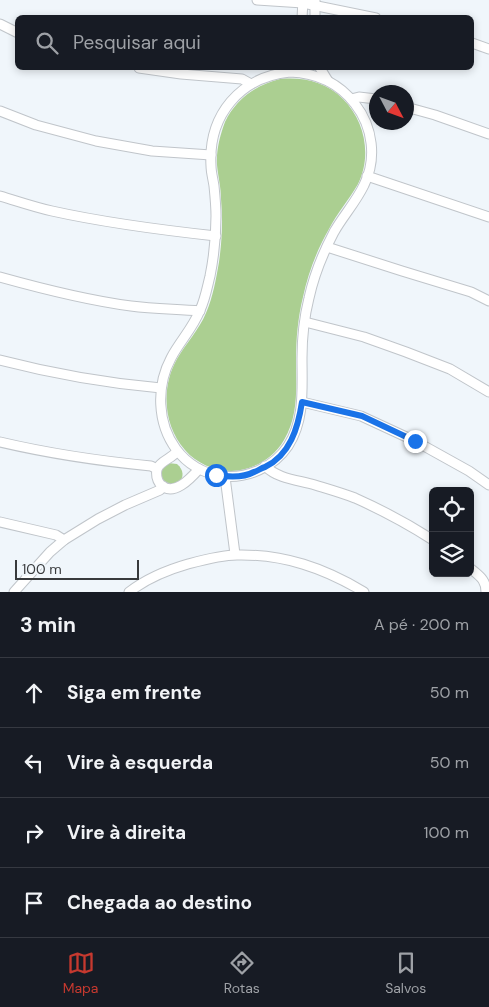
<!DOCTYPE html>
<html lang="pt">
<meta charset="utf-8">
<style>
:root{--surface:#171b24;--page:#242831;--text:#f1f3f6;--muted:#9ea1a6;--line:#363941;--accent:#c6392f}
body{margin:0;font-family:"DM Sans",sans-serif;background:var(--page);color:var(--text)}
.controls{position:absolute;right:15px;bottom:15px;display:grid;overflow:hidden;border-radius:8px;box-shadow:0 2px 8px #0003}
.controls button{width:45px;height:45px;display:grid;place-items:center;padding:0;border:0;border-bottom:1px solid var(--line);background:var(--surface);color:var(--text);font:25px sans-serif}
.compass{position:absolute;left:369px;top:85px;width:45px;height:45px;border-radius:50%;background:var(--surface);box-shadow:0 2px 8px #0003;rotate:131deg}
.scale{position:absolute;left:15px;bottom:12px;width:124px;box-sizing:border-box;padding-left:5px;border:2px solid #383a3c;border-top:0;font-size:14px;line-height:18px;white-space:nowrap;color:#383a3c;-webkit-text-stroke:4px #f0f6fb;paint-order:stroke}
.stop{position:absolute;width:15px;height:15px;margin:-11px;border:4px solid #1a73e8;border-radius:50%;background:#fff}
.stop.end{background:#1a73e8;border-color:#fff;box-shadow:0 1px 5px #0008}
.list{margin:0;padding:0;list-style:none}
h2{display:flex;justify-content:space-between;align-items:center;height:65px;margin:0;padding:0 20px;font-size:21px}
h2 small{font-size:16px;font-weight:400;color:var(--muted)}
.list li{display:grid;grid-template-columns:32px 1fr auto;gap:15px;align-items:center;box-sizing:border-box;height:70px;padding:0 20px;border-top:1px solid var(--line)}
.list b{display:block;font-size:19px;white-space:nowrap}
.list em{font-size:16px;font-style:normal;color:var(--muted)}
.icon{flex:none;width:28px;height:28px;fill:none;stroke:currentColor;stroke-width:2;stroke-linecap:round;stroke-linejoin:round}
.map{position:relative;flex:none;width:489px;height:592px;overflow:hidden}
.search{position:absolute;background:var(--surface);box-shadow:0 2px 8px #0003;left:15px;right:15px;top:15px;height:55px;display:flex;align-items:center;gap:12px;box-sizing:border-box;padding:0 18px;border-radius:8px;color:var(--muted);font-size:19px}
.sheet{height:345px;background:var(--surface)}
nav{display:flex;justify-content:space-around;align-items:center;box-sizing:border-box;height:70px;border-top:1px solid var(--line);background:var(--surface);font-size:14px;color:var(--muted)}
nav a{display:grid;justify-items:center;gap:2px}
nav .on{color:var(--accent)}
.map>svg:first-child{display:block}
</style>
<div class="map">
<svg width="489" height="592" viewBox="0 0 489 592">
<rect width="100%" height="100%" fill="#f0f6fb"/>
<g fill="#abcf91">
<path d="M 280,79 C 304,77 326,82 343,99 C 365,121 372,156 358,184 C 349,200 337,213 329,229 C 317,250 308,273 303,297 C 298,317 296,339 296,360 C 296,387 299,415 284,440 C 273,459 253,470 232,471 C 214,471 196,463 185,450 C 163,425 161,387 177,359 C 186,343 199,330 206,313 C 213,297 216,279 219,262 C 222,241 223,220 221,199 C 221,187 218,176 217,165 C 216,151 220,135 225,122 C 236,99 256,85 280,79 Z"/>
<path d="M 168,463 L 177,464 C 184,470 184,477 179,483 L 168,485 L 162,481 L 160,470 Z"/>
</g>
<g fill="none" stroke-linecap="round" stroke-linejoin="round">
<g stroke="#c0c5ca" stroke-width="11">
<g id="street">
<polyline points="257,0 303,3 376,18"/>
<polyline points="315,0 315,18"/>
<polyline points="302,18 303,0"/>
<polyline points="0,24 18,33"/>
<polyline points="472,43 489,49"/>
<polyline points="139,68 181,74 242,79 251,84"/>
<polyline points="320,68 328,81"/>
<path d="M 290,72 C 316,73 339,83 355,104 C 373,127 377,159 364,185 C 356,202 343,216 334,232 C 323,253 314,275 309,298 C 304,318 302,338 302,358 C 302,388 305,420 288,446 C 274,467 247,479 222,476 C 204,474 187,464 176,449 C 157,423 156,386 171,358 C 180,341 193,328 200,310 C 205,300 207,288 210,276 C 214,256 216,236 216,216 C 216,206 215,196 214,186 C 213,179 211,172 211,166 C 208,115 240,77 290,72 Z"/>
<polyline points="351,99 359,97 376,99"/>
<polyline points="406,107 435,115 489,134"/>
<polyline points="0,111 36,125 96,141 152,151 211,155"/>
<polyline points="367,176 489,217"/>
<path d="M 0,196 C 17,201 34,207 52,211 C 106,223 161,230 216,236"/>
<polyline points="327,247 402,271 471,292 489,301"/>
<path d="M 0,277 C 43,289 86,300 131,306 C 154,309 177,309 200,311"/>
<polyline points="305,322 364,337 406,352 450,369 489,392"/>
<path d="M 0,360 C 54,374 106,383 161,388"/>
<polyline points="302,402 361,416 415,441 469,471 489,485"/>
<path d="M 0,442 C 51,454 99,461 151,466 L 157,469"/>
<path d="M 177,451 C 172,459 161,460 157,469 C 156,474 157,480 160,484 C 173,498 191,478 199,469"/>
<path d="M 265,466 C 278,479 298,480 315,485 C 328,489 342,493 355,498 C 382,510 408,524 433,540"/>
<polyline points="225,477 235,554"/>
<polyline points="0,522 56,535 64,540"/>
<path d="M 470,568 C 479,576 486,579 486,592"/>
<polyline points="14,592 50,552 64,540 98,519 125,505 160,490 163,486"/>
<path d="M 129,592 C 146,579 167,570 188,564 C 203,560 221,555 237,555 C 284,554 324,568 364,592"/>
</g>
</g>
<use href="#street" stroke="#fff" stroke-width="9"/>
</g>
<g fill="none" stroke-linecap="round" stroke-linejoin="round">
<path stroke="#1a73e8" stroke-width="6" d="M 216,475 C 228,477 243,478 254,472 C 258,471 261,468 265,467 C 290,455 298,428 302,402 L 362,416 L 415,441"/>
</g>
</svg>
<div class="controls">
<button><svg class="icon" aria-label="locate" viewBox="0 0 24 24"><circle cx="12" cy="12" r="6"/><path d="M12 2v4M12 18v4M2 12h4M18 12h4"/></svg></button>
<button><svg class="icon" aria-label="layers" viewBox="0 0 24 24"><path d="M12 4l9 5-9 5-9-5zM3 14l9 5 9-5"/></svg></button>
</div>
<svg class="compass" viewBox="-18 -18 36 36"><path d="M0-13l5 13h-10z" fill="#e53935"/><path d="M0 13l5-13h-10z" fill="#9ea1a6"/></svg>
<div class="scale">100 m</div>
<div class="stop" style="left:216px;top:475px"></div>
<div class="stop end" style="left:415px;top:441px"></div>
<div class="search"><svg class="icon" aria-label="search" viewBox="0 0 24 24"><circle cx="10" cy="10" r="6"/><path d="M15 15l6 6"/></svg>Pesquisar aqui</div>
</div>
<section class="sheet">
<h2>3 min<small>A pé · 200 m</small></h2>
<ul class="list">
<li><svg class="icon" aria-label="ahead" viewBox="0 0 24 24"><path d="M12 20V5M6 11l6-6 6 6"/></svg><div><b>Siga em frente</b></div><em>50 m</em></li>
<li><svg class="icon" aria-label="left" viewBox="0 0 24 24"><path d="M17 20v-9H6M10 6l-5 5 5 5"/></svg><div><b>Vire à esquerda</b></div><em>50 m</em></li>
<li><svg class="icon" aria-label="right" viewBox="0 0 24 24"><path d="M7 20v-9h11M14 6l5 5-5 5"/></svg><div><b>Vire à direita</b></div><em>100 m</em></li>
<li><svg class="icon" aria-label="arrive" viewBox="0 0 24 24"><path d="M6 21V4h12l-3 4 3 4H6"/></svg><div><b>Chegada ao destino</b></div></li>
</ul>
</section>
<nav>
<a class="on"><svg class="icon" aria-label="map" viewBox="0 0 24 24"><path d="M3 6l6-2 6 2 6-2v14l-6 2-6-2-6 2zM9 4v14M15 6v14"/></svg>Mapa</a>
<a><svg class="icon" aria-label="directions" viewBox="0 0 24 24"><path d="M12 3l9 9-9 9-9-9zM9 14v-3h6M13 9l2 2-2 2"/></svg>Rotas</a>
<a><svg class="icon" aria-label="saved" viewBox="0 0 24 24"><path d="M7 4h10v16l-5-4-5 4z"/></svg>Salvos</a>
</nav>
